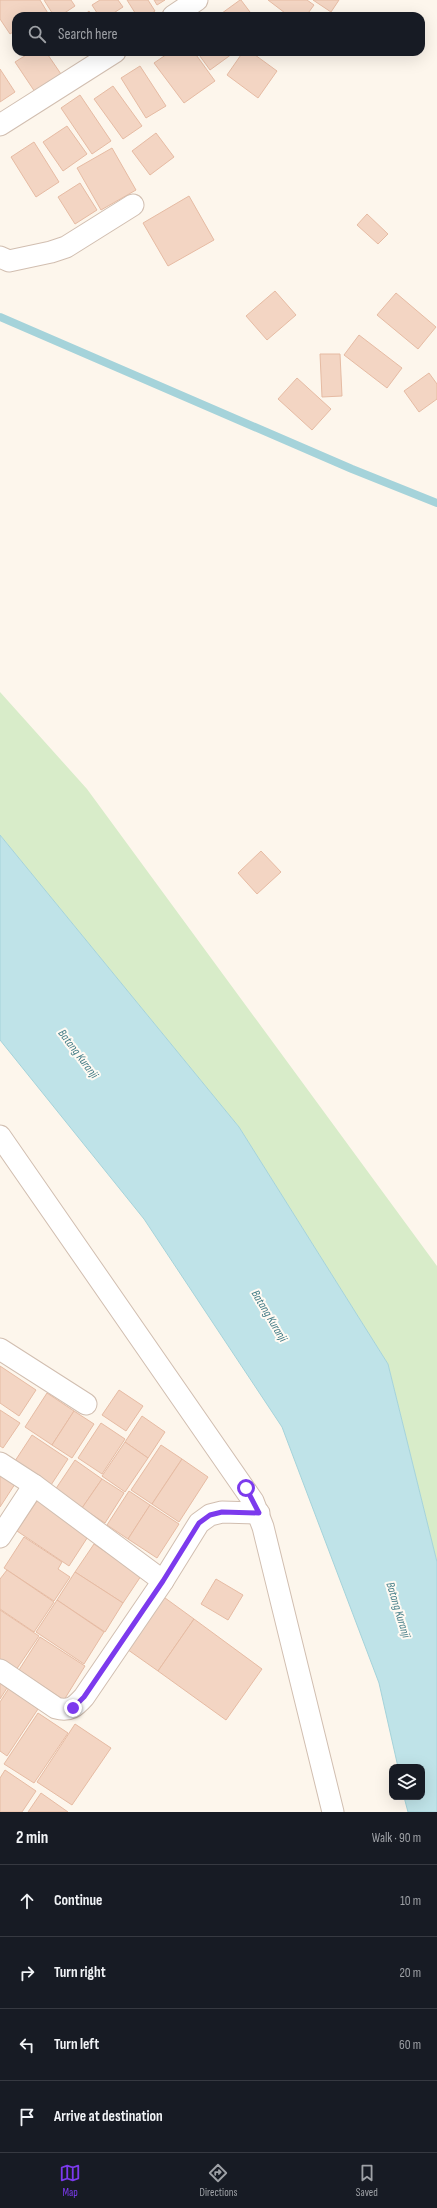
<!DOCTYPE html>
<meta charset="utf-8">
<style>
:root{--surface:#171b24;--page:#20242c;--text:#f1f3f6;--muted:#9ea1a6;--line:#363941;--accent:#7c3aed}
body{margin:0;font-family:"Sofia Sans Condensed",sans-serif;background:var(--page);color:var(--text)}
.controls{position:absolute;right:12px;bottom:12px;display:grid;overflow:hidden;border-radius:8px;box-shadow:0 4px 16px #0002}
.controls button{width:36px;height:36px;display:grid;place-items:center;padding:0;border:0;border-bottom:1px solid var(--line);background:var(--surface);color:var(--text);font:20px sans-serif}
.stop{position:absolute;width:12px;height:12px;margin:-9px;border:3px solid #7c3aed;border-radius:50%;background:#fff}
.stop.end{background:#7c3aed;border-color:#fff;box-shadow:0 1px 4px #0008}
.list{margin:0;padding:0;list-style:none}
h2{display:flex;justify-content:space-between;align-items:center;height:52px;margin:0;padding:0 16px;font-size:17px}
h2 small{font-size:13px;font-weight:400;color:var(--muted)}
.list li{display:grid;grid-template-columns:26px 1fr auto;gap:12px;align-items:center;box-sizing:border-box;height:72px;padding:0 16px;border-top:1px solid var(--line)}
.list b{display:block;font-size:15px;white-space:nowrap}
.list em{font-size:13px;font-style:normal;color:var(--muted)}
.icon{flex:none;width:22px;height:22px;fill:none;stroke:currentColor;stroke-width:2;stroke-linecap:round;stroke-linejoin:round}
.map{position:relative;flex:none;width:437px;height:1812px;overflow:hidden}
.search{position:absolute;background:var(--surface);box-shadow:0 4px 16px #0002;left:12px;right:12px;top:12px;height:44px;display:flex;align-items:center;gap:10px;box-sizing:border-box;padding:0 14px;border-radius:12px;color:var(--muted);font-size:15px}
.sheet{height:340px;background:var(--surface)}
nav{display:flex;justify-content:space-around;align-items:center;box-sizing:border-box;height:56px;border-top:1px solid var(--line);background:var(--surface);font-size:11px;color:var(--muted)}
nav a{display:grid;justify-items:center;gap:2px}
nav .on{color:var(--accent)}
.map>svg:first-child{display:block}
</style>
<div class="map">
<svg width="437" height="1812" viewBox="0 0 437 1812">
<rect width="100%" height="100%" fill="#fdf6ec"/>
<polygon fill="#d8ecc9" points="0,692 87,789 437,1266 437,1562 388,1364 239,1127 0,835"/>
<polygon fill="#bfe3e8" stroke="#a5d3da" points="0,835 239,1127 388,1364 437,1562 437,1812 408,1812 404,1797 422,1797 422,1767 398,1767 379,1683 282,1427 144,1219 0,1040"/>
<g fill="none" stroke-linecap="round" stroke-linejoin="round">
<polyline stroke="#a5d3da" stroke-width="8" points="0,317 352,469 437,503"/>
</g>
<g fill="#f3d5c3" stroke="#e6bba3">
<polygon points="0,0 40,0 49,15 16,16 16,30 10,34 0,19"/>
<polygon points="44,0 71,0 75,6 60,16 54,16"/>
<polygon points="100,0 118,0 123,7 109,16 99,16 92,5"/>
<polygon points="127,0 148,0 155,11 148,16 137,16"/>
<polygon points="154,0 165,0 157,5"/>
<polygon points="241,0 253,16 218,16 240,0"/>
<polygon points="268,0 307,0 314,5 306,16 289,16"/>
<polygon points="313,0 339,0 331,12"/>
<polygon points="89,11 92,16 83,16"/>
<polygon points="31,52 46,52 63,77 37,95 15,62"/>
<polygon points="170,52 194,52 215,81 184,103 154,63"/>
<polygon points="197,52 231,52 232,54 210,70"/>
<polygon points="243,52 251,52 277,71 258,98 227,75"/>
<polygon points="140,66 166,106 146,118 121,78"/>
<polygon points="0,69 15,92 0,102"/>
<polygon points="113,86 142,126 123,139 94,99"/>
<polygon points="80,95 111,141 92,154 61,108"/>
<polygon points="67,126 87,154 63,171 43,142"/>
<polygon points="156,133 174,157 150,175 132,151"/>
<polygon points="34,142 59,182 36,197 11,157"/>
<polygon points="112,148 136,190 101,210 77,168"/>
<polygon points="80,183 97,210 75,224 58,197"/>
<polygon points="189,196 214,240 168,266 143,223"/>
<polygon points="367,214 388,234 378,244 357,225"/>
<polygon points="275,291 296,315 267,340 246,316"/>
<polygon points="396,293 436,327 418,349 377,315"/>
<polygon points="359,335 402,368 387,388 344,355"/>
<polygon points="320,354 340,354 342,396 322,397"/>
<polygon points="429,373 437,384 437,399 419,412 404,391"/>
<polygon points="297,378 331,409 312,430 278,399"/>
<polygon points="261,851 281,872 257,894 238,873"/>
<polygon points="0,1366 36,1390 19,1416 0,1403"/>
<polygon points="119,1390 143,1406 126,1431 102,1415"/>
<polygon points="47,1393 74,1411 52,1445 25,1427"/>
<polygon points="0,1410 20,1423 3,1448 0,1446"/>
<polygon points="74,1411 94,1424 72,1458 52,1445"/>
<polygon points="142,1416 165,1432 148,1458 125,1442"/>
<polygon points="101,1423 125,1439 102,1474 78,1458"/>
<polygon points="32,1435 68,1459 51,1485 15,1461"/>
<polygon points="125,1442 148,1458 125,1492 102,1476"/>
<polygon points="161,1445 182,1459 152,1504 131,1490"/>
<polygon points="182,1459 208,1477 179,1522 152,1504"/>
<polygon points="75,1460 102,1479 82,1508 55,1490"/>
<polygon points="0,1474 15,1484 0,1507"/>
<polygon points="102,1479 124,1493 105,1523 82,1508"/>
<polygon points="129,1491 150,1505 128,1539 107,1525"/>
<polygon points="39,1498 91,1532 69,1566 17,1531"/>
<polygon points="150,1505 179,1524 157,1558 128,1539"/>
<polygon points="24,1537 62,1562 58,1569 70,1577 54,1601 4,1568"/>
<polygon points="94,1544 141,1576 123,1603 75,1572"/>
<polygon points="7,1570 54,1602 34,1632 0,1609 0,1579"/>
<polygon points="75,1572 123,1603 105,1632 57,1600"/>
<polygon points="216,1579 243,1595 228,1620 201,1604"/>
<polygon points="161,1595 194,1619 158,1671 124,1647"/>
<polygon points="57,1600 104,1632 84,1664 36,1632"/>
<polygon points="0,1610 39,1636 16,1670 0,1660"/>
<polygon points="194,1619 262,1669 226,1720 158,1671"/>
<polygon points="40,1637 85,1666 64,1700 19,1670"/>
<polygon points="0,1683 7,1688 0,1699"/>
<polygon points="9,1688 38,1709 7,1756 0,1751 0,1702"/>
<polygon points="38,1713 68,1733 34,1783 4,1764"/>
<polygon points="75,1724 111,1748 72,1805 37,1782"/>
<polygon points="5,1770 36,1791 22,1812 0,1812 0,1778"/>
<polygon points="41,1793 68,1812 28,1812"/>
</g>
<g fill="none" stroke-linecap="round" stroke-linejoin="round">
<g stroke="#d1beb0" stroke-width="23">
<g id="street">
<polyline points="173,16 197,0"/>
<polyline points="0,125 115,52"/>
<polyline points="0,257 9,261 51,252 66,247 133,205"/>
<polyline points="0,1136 253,1501 263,1527 333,1812"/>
<polyline points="0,1349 86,1404"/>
<polyline points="0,1463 34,1485 163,1581"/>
<polyline points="0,1537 34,1485"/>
<path d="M 0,1670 L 56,1708 C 70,1712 76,1706 84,1697 L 163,1581 L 199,1523 L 210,1515 L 222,1512 L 259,1513"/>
</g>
</g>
<use href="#street" stroke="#fff" stroke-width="21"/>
</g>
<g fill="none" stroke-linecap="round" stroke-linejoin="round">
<polyline stroke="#7c3aed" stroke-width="5" points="73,1708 84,1697 163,1581 199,1523 210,1515 222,1512 259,1513 246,1488"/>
</g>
<g text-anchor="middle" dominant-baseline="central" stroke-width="4" stroke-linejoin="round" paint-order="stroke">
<g font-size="12" font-style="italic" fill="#437c86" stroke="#fffaf3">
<text transform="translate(78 1054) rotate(53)">Batang Kuranji</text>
<text transform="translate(269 1316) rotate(59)">Batang Kuranji</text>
<text transform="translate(398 1610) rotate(73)">Batang Kuranji</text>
</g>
</g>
</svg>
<div class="controls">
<button><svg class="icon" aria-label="layers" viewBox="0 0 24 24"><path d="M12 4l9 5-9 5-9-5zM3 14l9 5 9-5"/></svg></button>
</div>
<div class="stop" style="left:246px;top:1488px"></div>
<div class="stop end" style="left:73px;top:1708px"></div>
<div class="search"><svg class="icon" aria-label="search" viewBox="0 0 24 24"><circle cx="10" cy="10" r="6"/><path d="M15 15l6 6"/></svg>Search here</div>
</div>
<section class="sheet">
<h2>2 min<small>Walk · 90 m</small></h2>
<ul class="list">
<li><svg class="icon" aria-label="ahead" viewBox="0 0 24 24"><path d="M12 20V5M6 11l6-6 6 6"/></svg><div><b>Continue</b></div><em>10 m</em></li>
<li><svg class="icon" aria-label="right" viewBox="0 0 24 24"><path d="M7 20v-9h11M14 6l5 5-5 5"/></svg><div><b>Turn right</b></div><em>20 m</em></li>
<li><svg class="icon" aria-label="left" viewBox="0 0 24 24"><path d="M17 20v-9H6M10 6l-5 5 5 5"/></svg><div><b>Turn left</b></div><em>60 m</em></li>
<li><svg class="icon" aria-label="arrive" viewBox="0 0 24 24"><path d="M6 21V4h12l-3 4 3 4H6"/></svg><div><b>Arrive at destination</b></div></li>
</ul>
</section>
<nav>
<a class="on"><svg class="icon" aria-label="map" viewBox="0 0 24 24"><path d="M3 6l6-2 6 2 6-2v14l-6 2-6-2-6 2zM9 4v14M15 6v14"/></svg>Map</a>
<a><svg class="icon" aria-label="directions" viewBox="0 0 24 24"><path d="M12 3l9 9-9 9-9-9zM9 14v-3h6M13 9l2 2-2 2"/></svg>Directions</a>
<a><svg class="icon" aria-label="saved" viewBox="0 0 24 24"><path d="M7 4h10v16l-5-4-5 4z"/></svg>Saved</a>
</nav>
